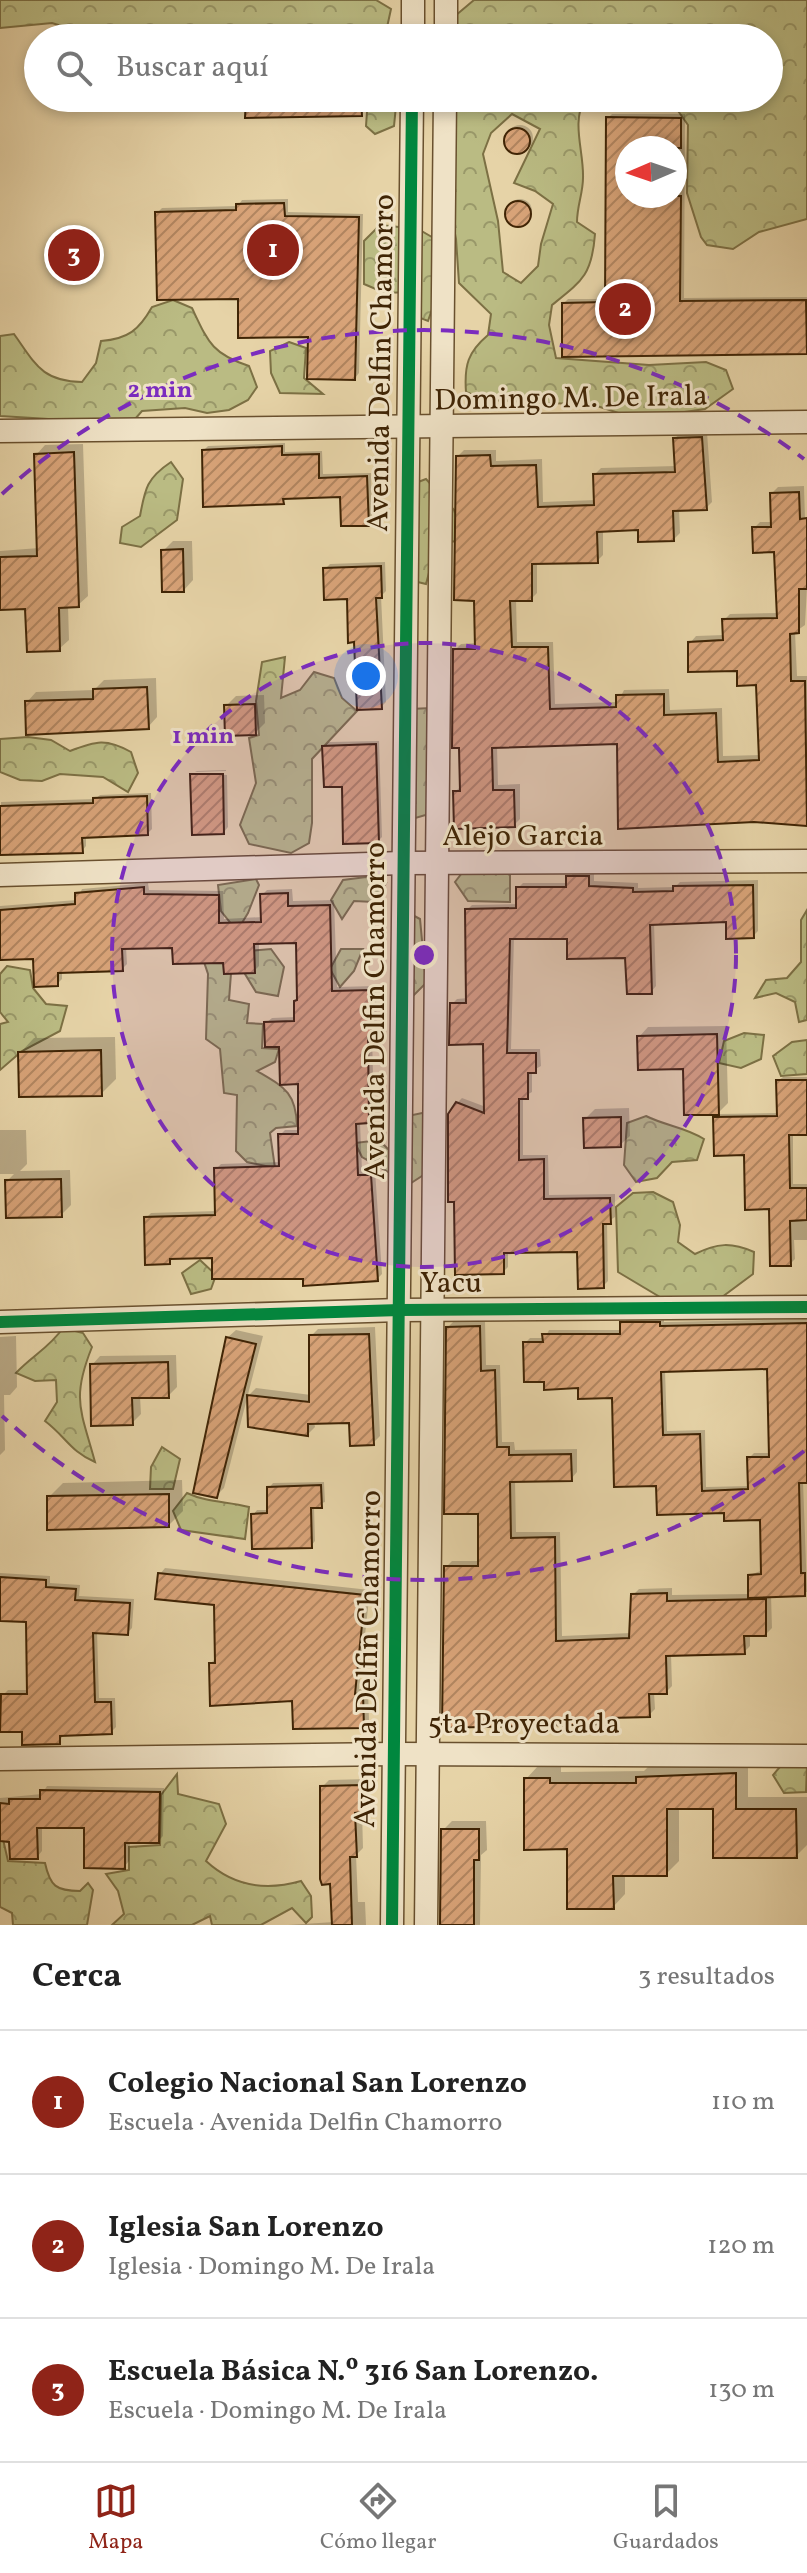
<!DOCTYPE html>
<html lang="es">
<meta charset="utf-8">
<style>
:root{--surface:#fff;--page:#f2f2f2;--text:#222;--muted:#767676;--line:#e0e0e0;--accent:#8f2418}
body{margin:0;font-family:Vollkorn,serif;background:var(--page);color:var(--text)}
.compass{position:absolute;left:615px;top:136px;width:72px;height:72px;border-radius:50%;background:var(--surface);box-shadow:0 4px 12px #0003;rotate:268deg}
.you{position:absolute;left:366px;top:676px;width:28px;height:28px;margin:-20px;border:6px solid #fff;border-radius:50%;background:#1a73e8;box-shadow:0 0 0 12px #1a73e833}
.badge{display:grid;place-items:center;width:52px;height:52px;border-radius:50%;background:var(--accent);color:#fff;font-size:26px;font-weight:700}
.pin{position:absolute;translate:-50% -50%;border:4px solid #fff;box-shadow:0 2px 8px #0006}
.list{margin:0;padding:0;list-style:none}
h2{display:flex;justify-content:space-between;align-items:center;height:104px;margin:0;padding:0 32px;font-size:34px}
h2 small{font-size:26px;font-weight:400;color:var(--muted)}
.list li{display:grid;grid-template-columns:52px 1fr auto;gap:24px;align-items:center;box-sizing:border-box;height:144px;padding:0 32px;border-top:2px solid var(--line)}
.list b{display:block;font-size:30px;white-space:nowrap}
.list p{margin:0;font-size:26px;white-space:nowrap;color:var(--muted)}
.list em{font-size:26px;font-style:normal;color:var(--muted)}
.icon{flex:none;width:44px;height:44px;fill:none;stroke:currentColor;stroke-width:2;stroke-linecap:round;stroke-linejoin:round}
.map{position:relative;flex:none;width:807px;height:1925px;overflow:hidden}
.search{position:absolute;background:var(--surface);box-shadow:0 4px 12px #0003;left:24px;right:24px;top:24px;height:88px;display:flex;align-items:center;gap:20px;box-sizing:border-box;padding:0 28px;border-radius:44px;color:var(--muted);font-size:30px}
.sheet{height:536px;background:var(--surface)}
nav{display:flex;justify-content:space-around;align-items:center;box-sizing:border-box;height:112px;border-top:2px solid var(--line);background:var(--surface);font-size:22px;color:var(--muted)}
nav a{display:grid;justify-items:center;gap:4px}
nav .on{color:var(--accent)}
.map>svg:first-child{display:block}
</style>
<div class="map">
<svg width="807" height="1925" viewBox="0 0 807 1925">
<defs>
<pattern id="forest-crowns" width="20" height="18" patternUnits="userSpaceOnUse" patternTransform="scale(2)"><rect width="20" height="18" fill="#babb83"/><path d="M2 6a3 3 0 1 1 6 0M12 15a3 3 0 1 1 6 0" fill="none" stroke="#999869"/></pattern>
<pattern id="building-hatch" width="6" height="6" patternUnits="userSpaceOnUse" patternTransform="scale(2)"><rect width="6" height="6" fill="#d8a378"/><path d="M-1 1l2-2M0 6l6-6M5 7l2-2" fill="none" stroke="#b18560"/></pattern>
</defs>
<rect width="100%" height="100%" fill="#e6d3a7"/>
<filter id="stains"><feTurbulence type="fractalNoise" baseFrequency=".0025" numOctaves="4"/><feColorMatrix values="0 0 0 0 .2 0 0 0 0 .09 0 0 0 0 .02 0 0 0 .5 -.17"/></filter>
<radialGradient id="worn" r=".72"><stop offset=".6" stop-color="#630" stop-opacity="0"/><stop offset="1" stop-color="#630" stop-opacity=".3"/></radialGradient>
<g fill="url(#forest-crowns)" stroke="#7c7044" stroke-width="2" fill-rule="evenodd">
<polygon points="0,0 376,0 391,9 386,32 380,38 363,38 361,27 263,32 234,38 101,38 52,23 0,28"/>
<polygon points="474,0 807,0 807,219 759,232 733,249 707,245 701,237 687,193 688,125 669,98 769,98 769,38 664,38 654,29 633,31 629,38 445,38 449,21"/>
<polygon points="368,98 411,98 396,106 394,126 375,134 366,126"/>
<path d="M 447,98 L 585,98 C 571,123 584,151 583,178 C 583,193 577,206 577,222 L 595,234 C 592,275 582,281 552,305 L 549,325 L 556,358 L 649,365 L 706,362 L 726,370 L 733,389 L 705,409 L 637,419 L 594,405 L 486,400 L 466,392 C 464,365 468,352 488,335 L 491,314 L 459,283 L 456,239 L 439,151 ZM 512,114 L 540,129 L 514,183 L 535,191 L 553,204 L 541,244 L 538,266 L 521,283 L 503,272 L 498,221 L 483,154 L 491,133 Z"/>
<polygon points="380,225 418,229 437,240 442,280 428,321 408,313 409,292 385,293 364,284 364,241"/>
<path d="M 173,300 L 192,308 C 208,342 212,354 249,366 L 257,387 L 248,400 L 229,410 L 207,413 L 185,408 L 142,411 L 128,427 L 70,426 L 49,419 L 0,416 L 0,336 L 14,334 C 36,365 42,381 82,382 L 96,363 L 101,341 C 128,339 139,330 152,307 Z"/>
<polygon points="289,342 306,348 304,378 323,394 280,393 271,373 270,351"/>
<path d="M 171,462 L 183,479 L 177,520 L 141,547 L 120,543 L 122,527 L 140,516 C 145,488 147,478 171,462 Z"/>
<polygon points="426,479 455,511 463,531 458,541 437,543 426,584 405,579 405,487"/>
<polygon points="285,657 281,698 300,690 314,672 334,678 342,698 357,711 312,759 312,823 309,843 291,853 249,844 240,825 256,783 249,738 259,735 256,701 262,662"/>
<polygon points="431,708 427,750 429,814 412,819 410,709"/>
<path d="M 28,737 L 51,740 L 70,751 C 96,741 106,738 131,752 L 138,773 L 128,792 L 103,777 L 60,774 L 42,781 L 20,780 L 0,772 L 0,739 Z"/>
<polygon points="469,864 491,865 510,875 510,902 468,901 455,882"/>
<polygon points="366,877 386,883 374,902 354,901 342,919 331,900 343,880"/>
<polygon points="256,879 259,885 248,913 237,931 221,911 218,885"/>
<polygon points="807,910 807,1020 799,1022 795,1002 776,993 755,998 766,980 787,978 801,962 801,920"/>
<polygon points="405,911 420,919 426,983 411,998"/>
<polygon points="271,949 284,967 278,996 256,992 245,974 249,951"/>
<polygon points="341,949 363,949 354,971 340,987 330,969"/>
<path d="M 201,953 L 232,960 L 229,1000 L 249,1004 L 247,1023 L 263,1024 L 262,1048 L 279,1049 L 275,1062 L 257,1071 C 284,1087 296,1092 297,1126 L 276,1128 L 270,1133 L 275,1168 L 247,1162 L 236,1151 L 237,1095 L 224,1093 L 220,1049 L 206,1039 L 208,974 Z"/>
<polygon points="7,966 30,970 33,988 46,1004 67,1006 60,1031 22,1051 0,1070 0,1024 8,1022 0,1012 0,974"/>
<polygon points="744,1033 764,1035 761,1059 741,1068 719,1063 724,1041"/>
<polygon points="807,1040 807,1074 781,1076 773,1056 792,1042"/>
<polygon points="427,1112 425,1174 408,1185 403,1117"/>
<path d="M 646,1116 C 666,1126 685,1127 704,1139 L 697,1160 L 672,1162 L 657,1178 L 636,1182 L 624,1165 L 627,1123 Z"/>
<polygon points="379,1140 389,1150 390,1173 362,1157 355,1143"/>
<path d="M 653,1192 L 673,1202 L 680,1225 L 678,1242 L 695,1254 C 717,1243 731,1242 754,1252 L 753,1274 L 718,1300 L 665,1300 L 618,1272 L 616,1207 L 633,1193 Z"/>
<polygon points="200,1260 216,1275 211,1289 191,1294 182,1273"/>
<path d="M 63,1328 L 83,1333 L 92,1347 C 71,1399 81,1410 95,1462 C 71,1452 66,1437 45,1421 L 57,1402 L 56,1380 L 35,1381 L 16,1373 C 32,1356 50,1347 63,1328 Z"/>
<polygon points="162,1447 180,1459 173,1489 150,1489 151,1467"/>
<path d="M 187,1493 C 208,1503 227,1501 249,1507 L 245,1539 L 181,1530 L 173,1511 Z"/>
<polygon points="784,1762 807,1765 806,1792 784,1793 773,1775"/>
<path d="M 177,1774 L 178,1794 L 219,1804 L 226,1824 L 206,1861 C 234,1887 266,1891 301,1881 L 311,1896 L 312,1917 L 306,1923 L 292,1908 L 261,1925 L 212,1925 L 210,1916 L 192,1925 L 112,1925 L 124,1914 L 118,1891 L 106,1874 L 129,1870 L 129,1847 L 160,1845 L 161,1795 Z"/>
<path d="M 0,1826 L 8,1861 L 45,1863 C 50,1886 56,1891 80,1891 L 88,1883 L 93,1890 L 87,1925 L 13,1925 L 12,1913 L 0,1907 Z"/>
</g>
<g fill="#0003" fill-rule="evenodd">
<polygon points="363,33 364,38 251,38 253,36"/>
<polygon points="248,98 365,98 365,110 361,114"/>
<path d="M 612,114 L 685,114 L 684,298 L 807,297 L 806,352 L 564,303 L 568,299 L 607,299 L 608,118 ZM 627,148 L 675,148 L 675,196 L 627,196 Z"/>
<circle cx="520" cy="138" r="13"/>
<circle cx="520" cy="211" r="12"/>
<polygon points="288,199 288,212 363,214 359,373 355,378 310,335 240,297 157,213 162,208 238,206 242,200"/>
<polygon points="682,432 707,432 712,502 706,508 679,509 680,533 674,539 640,528 603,530 603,555 597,561 537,562 537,593 531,599 516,599 517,642 553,642 555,704 618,702 624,690 669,689 670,710 722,708 723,756 761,755 758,683 690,643 696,636 724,635 724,620 730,614 779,613 776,550 754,528 760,522 773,522 772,493 778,487 804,486 807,587 805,625 795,632 797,676 807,676 807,824 788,824 619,742 497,746 498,785 520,784 520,819 514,825 455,792 462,785 455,650 461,644 477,643 475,599 458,456 464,450 496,450 496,461 542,459 543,502 596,500 595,474 601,468 676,466 675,438"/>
<polygon points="285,443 285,452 322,451 323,474 371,473 372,519 368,524 341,495 287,498 283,502 204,450 208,446"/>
<polygon points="83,444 88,596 78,605 68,606 69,640 59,649 27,607 0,608 0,551 39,548 36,455 45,445"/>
<polygon points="173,541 192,541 193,580 184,590 163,551"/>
<polygon points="385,562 386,591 381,596 386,702 381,707 356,640 349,597 325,569 330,564"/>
<polygon points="156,678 157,717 148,727 27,702 36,692 94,690 104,680"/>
<polygon points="264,695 265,723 255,733 226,706 236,696"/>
<polygon points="379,741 382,837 378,841 324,746 329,742"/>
<polygon points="226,770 226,771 195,772 197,771"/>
<polygon points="194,773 227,775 228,827 224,832"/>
<polygon points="151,793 152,829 148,833 86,836 86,846 82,851 0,853 1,802 95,799 100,795"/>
<polygon points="573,872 594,872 594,881 638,883 638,888 675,887 680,882 758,880 758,931 753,936 728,920 654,923 656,986 651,992 627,956 569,937 514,937 511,1049 540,1049 541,1066 532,1071 532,1092 523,1097 523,1155 548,1155 549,1195 615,1194 615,1217 607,1222 608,1281 603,1286 579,1250 508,1251 508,1267 503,1272 457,1103 462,1098 486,1107 485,1042 452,1004 457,999 468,998 467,910 472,905 518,904 518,888 523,883 568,883"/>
<polygon points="148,883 149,890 223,891 224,919 263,917 262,895 267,890 292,889 293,901 334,900 337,987 376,986 377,1030 372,1034 374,1116 368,1121 360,1122 362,1171 375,1170 382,1274 377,1279 305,1277 214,1256 175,1256 169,1262 146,1218 151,1213 217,1211 216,1169 221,1164 281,1162 280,1135 285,1130 300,1130 299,1082 266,1023 272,1018 296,1017 296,1001 299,998 298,941 259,942 259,966 254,971 174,946 126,947 127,964 122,969 62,971 62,979 57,984 35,957 0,959 0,906 77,900 82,889"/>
<polygon points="726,1026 728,1103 718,1113 685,1067 639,1037 648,1027"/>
<polygon points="115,1037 116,1079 101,1094 20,1053 34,1038"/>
<polygon points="783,1077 807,1077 807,1132 793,1133 793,1184 807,1184 807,1240 794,1240 795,1259 790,1264 771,1207 746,1153 715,1118 720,1114 779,1113 778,1081"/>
<polygon points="629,1108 630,1136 620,1145 585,1119 595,1109"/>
<polygon points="0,1130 26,1130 27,1164 20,1171 70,1170 71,1205 61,1215 7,1181 14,1174 0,1174"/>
<path d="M 627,1318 L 664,1318 L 664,1322 L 807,1319 L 807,1481 L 803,1481 L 807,1592 L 771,1595 L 772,1628 L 766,1634 L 750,1634 L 750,1646 L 744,1652 L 671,1654 L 672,1686 L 666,1692 L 654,1692 L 655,1709 L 649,1715 L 615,1716 L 608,1722 L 446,1567 L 452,1561 L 480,1561 L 479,1511 L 448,1327 L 454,1321 L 485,1321 L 486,1365 L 500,1365 L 502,1442 L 514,1442 L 515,1450 L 577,1449 L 577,1472 L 571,1479 L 515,1480 L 516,1532 L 560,1532 L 562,1636 L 631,1633 L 633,1595 L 639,1589 L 672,1588 L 672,1595 L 750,1594 L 750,1575 L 763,1570 L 762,1518 L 726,1511 L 658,1484 L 614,1396 L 546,1380 L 525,1343 L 530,1338 L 545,1338 L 549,1330 L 622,1330 ZM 769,1367 L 771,1453 L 754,1453 L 749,1458 L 750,1486 L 706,1487 L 705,1430 L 667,1431 L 665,1370 Z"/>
<polygon points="375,1327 380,1436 373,1443 351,1421 314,1422 315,1427 308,1434 249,1395 256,1388 311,1395 311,1336 318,1329"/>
<polygon points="236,1330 263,1336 224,1488 216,1496 227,1338"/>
<polygon points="16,1336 17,1387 10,1395 4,1395 5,1450 0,1455 0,1337"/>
<polygon points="176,1355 177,1387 168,1396 140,1396 141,1414 132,1423 92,1365 100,1356"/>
<polygon points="182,1480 183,1511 169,1525 49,1497 63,1483"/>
<polygon points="324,1482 325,1502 314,1506 315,1541 311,1546 253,1515 257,1510 269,1510 269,1488 273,1483"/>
<polygon points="165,1568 370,1590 359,1689 368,1689 369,1720 363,1726 211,1663 217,1657 216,1603 160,1574"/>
<polygon points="0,1573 50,1576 50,1583 80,1585 79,1596 134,1599 132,1628 127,1633 97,1631 99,1698 115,1698 116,1727 111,1732 64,1734 59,1742 24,1730 0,1730 3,1695 8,1690 29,1690 28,1620 0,1619"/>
<polygon points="748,1762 748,1797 807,1797 807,1845 796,1856 715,1807 679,1807 679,1861 666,1874 625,1874 625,1894 613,1907 569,1847 526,1779 538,1766 561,1766 561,1772 644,1771 650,1765"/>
<polygon points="368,1779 369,1803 362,1811 363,1848 356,1855 358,1902 365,1902 366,1925 288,1925 334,1922 322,1787 329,1780"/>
<polygon points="47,1786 164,1788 163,1836 158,1841 130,1841 129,1861 124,1867 86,1826 42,1826 42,1851 37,1857 11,1840 0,1839 0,1798 42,1794"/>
<polygon points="452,1821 486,1821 487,1850 481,1855 480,1925 442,1925 443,1830"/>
</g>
<g fill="url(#building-hatch)" stroke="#3f2405" stroke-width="2" fill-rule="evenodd">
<polygon points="246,98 361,98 362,116 245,118"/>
<polygon points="606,117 681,118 681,148 627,148 627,196 681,196 680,301 806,300 807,354 562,357 562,303 605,302"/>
<circle cx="517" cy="141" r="13"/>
<circle cx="518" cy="214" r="13"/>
<polygon points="284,203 285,216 359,217 355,380 307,379 308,337 238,338 238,299 157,300 155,212 236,210 236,204"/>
<polygon points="702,437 707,510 673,511 674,541 638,542 638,530 597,532 598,563 532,564 532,601 510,601 512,647 548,647 550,709 616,707 616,695 664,694 664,715 716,713 718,762 759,760 756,685 737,686 737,671 688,672 688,642 723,640 722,619 777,618 774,552 753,553 752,527 771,527 770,493 799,492 800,519 807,518 807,589 799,589 799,633 790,634 791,681 805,681 807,826 754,822 618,829 617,744 492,748 493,790 514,790 515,827 454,829 453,791 460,791 459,748 452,748 453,649 475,649 474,601 454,600 456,456 490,455 491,466 536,465 538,507 594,505 593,474 675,472 673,438"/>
<polygon points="282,446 282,455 319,454 319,478 367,476 369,526 341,526 340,497 283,499 284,504 203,507 202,450"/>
<polygon points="74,452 79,607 59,608 60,651 27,652 25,609 0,610 0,557 37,556 34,454"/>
<polygon points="183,549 184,592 162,592 161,550"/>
<polygon points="381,566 382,598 376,598 382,709 357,710 354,642 348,643 347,599 324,600 323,568"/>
<polygon points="147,687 149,729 26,735 25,701 93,699 93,689"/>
<polygon points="255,704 256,735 225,736 224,705"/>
<polygon points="376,744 379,843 343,844 342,787 324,787 322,746"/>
<polygon points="190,774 223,774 224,834 192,835"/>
<polygon points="147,796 148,835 82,838 83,853 0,855 0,806 93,803 93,798"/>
<polygon points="566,876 589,876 589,886 633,888 633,892 673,891 673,886 753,885 754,938 726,939 726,922 650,925 652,994 627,994 625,958 567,959 567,939 510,939 507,1053 536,1053 536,1073 528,1073 528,1099 519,1099 519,1160 544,1159 544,1199 610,1198 611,1224 603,1224 604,1288 578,1289 577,1252 504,1253 504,1274 455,1275 454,1202 448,1202 448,1114 456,1102 484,1113 483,1044 449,1045 450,1003 466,1003 465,909 516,908 516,887 566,887"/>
<polygon points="144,887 144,894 219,895 219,923 261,922 260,894 288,893 288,906 330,905 332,991 371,990 372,1037 368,1037 369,1123 356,1124 358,1175 371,1175 378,1281 303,1286 303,1279 212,1279 212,1258 170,1259 170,1264 145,1265 144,1217 215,1215 214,1168 279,1166 278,1134 298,1134 298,1084 280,1085 279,1047 265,1047 264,1022 294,1021 294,1001 297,1000 296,943 254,944 255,973 224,974 223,963 173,964 172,948 122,949 123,971 58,973 58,986 34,987 33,959 0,960 0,910 75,904 75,893"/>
<polygon points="717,1034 719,1115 684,1115 683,1069 638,1070 637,1036"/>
<polygon points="101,1050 102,1096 19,1097 18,1052"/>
<polygon points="776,1080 807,1080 807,1135 789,1135 790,1188 807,1188 807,1220 790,1221 791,1266 770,1266 769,1209 745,1210 744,1155 714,1156 713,1117 777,1116"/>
<polygon points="621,1117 621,1147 584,1148 583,1118"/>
<polygon points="61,1179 62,1217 6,1218 5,1180"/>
<path d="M 620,1322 L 660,1322 L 660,1326 L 807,1323 L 807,1483 L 799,1483 L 801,1573 L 805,1573 L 805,1596 L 748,1598 L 748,1575 L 761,1574 L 760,1520 L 724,1521 L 724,1513 L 657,1515 L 656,1486 L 614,1487 L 612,1398 L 578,1399 L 578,1388 L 544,1390 L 544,1382 L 524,1382 L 523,1342 L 543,1342 L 542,1334 L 620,1334 ZM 767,1369 L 769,1457 L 747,1457 L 748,1489 L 702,1491 L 700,1434 L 663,1435 L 661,1372 Z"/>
<polygon points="480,1326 481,1371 495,1370 497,1447 509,1447 509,1455 571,1454 572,1481 510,1482 511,1538 555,1537 556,1641 629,1638 631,1594 667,1593 667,1601 766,1599 766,1636 744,1636 745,1654 666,1656 667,1694 649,1694 650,1717 609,1718 609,1724 442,1728 444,1566 478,1566 478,1514 444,1514 446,1327"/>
<polygon points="369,1334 374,1445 350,1446 349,1423 308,1424 308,1436 248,1427 247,1395 309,1402 309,1335"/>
<polygon points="226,1337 256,1344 217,1498 193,1493"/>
<polygon points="168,1362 169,1398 132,1398 133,1425 91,1426 90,1364"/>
<polygon points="321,1485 322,1508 311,1508 312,1548 252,1549 251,1514 267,1513 267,1487"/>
<polygon points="169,1494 169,1527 47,1530 47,1496"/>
<polygon points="158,1573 365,1595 355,1694 363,1693 364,1728 293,1729 292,1701 210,1706 209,1663 215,1663 214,1605 155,1599"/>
<polygon points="0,1577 46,1580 46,1587 76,1589 75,1600 130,1603 128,1635 93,1633 95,1702 111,1702 112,1734 60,1736 60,1744 22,1745 22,1732 0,1732 1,1694 27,1694 26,1622 0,1621"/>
<polygon points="736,1773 736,1809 796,1809 797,1858 713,1858 713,1809 667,1809 667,1876 613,1876 614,1909 567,1909 567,1849 524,1850 524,1778 550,1778 550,1783 636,1783 636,1777"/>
<polygon points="362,1785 363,1812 355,1813 357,1857 350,1857 352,1925 332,1925 330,1884 322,1885 320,1879 320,1786"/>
<polygon points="40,1790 160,1792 159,1843 125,1843 125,1869 84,1868 84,1828 37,1828 38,1859 10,1859 9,1842 0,1841 0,1803 9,1804 9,1799 40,1799"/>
<polygon points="441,1829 479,1829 479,1860 474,1860 474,1925 440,1925"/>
</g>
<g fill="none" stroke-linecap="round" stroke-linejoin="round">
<g stroke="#69502e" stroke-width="25">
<g id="minor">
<polyline points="413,38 413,0"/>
<polyline points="446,38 446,0"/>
<polyline points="0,431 807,422"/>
<polyline points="0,875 403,863 807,861"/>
<polyline points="0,1322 400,1310 807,1307"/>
<polyline points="0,1759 394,1754 807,1756"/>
<polyline points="392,1925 412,98"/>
<polyline points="426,1925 445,98"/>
</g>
</g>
<use href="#minor" stroke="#efe2c6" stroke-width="22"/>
<g stroke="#efe2c6" stroke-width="17">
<g id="cycleway">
<polyline points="0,1322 400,1310 807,1307"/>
<polyline points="392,1925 412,98"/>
</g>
</g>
<use href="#cycleway" stroke="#00873e" stroke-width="12"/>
</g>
<circle cx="424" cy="955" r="312" fill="#7b2cbf" fill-opacity=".12"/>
<g fill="none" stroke="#7b2cbf" stroke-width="4" stroke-dasharray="14 10">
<circle cx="424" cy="955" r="312"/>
<path d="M804 1451A625 625 0 0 1 2 1416M2 494A625 625 0 0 1 804 459"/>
</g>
<g text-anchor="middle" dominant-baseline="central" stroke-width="6" stroke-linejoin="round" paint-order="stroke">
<g font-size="30" fill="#3f2405" stroke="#efe2c6">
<text transform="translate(382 363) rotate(-89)">Avenida Delfin Chamorro</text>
<text transform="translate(571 399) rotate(-1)">Domingo M. De Irala</text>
<text x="523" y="837">Alejo Garcia</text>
<text transform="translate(376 1011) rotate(-90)">Avenida Delfin Chamorro</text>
<text x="451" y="1284">Yacu</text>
<text transform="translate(369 1659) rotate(-89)">Avenida Delfin Chamorro</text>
<text x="524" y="1725">5ta Proyectada</text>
</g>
</g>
<circle cx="424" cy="955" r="12" fill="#7b2cbf" stroke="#efe2c6" stroke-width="4"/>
<g font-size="24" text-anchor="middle" font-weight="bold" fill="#7b2cbf" stroke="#efe2c6" stroke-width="6" stroke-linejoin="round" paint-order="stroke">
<text x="160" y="397">2 min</text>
<text x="203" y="743">1 min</text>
</g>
<rect width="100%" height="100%" filter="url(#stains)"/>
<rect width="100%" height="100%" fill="url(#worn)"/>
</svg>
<svg class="compass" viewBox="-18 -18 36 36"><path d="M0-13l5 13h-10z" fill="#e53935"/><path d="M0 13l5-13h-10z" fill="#767676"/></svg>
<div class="you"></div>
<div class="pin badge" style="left:273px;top:250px">1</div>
<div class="pin badge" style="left:625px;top:309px">2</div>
<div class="pin badge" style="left:74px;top:255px">3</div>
<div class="search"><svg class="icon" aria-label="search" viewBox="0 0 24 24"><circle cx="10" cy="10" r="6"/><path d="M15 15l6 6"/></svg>Buscar aquí</div>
</div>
<section class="sheet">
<h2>Cerca<small>3 resultados</small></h2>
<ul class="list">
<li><span class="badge">1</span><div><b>Colegio Nacional San Lorenzo</b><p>Escuela · Avenida Delfin Chamorro</p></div><em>110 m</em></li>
<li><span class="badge">2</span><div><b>Iglesia San Lorenzo</b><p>Iglesia · Domingo M. De Irala</p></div><em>120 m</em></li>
<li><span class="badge">3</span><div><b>Escuela Básica N.º 316 San Lorenzo.</b><p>Escuela · Domingo M. De Irala</p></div><em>130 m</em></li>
</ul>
</section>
<nav>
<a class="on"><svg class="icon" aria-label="map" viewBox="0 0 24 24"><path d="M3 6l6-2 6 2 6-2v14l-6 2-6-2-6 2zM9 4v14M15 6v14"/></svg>Mapa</a>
<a><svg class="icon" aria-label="directions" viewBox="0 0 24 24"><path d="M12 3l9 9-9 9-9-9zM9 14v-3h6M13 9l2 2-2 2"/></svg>Cómo llegar</a>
<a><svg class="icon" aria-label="saved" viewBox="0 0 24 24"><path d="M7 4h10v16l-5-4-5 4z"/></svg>Guardados</a>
</nav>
